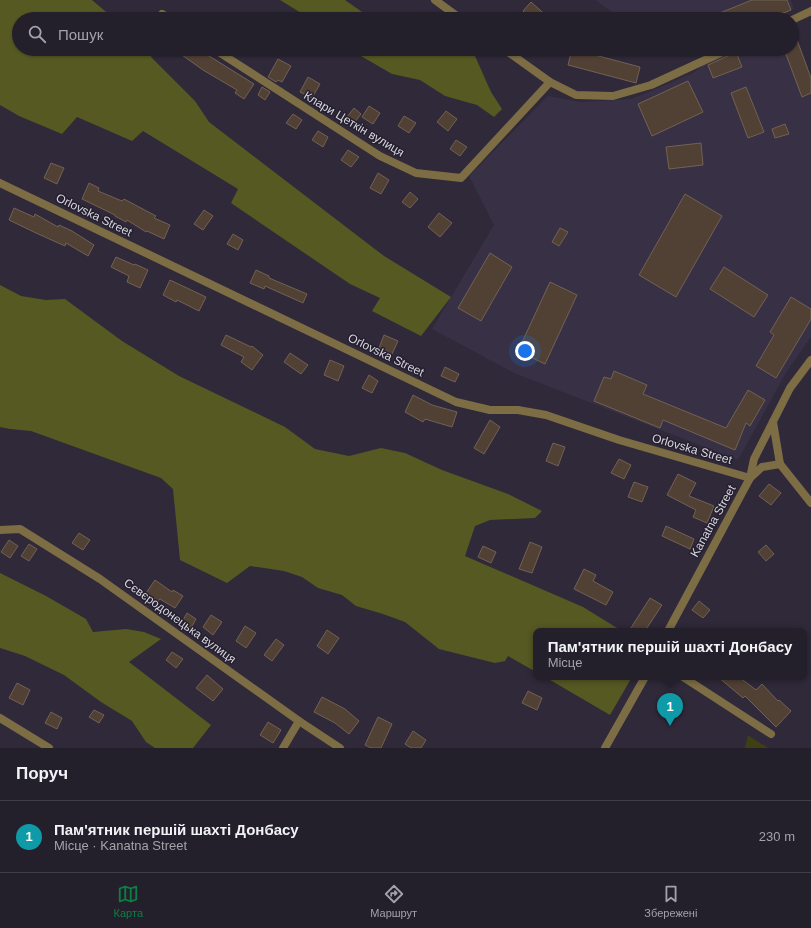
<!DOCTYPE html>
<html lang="uk">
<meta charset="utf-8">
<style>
:root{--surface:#231f2b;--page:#2b2733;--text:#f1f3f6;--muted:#a3a2a9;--line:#403d47;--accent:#0b8043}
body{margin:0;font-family:Arial,sans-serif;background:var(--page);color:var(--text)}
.you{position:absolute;left:525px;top:351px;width:14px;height:14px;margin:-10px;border:3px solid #fff;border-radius:50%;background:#1a73e8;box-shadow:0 0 0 6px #1a73e833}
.badge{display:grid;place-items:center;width:26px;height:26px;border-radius:50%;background:var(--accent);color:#fff;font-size:13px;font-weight:700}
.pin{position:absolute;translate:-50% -33px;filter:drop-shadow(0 1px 2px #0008)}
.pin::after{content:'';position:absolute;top:21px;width:14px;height:12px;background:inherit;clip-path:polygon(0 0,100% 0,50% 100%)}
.popup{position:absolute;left:533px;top:628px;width:274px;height:52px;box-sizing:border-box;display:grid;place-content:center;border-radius:8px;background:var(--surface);filter:drop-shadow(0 1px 3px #0005);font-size:13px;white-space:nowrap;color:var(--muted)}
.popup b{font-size:15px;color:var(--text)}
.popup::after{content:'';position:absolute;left:50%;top:100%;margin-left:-8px;border:8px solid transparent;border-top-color:var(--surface)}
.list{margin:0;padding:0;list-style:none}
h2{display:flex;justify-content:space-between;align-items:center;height:52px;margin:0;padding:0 16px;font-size:17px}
h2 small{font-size:13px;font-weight:400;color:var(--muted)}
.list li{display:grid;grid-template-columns:26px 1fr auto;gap:12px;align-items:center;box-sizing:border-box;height:72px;padding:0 16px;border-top:1px solid var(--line)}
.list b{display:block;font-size:15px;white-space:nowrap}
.list p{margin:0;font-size:13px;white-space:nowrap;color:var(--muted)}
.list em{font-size:13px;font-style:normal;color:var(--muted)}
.icon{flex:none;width:22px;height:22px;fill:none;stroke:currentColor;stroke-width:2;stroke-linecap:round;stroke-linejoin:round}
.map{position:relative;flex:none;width:811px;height:748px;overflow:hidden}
.search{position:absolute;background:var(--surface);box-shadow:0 1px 3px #0004;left:12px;right:12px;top:12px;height:44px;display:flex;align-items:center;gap:10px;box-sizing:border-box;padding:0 14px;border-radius:22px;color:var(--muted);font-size:15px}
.sheet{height:124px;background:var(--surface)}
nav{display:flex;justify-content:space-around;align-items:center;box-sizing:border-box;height:56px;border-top:1px solid var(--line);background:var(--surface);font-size:11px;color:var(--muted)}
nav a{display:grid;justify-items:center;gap:2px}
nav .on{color:var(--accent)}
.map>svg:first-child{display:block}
</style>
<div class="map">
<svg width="811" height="748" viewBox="0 0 811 748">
<rect width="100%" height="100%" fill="#2f2939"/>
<g fill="#383146">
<polygon points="595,0 791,0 794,9 767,19 622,19"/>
<polygon points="792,30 793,30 811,78 811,337 787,371 738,460 514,373 432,329 494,225 469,176 548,96 581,102 632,99 693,73 707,62 742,49 792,49"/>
</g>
<polygon fill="#3e3f13" points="748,735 768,748 745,748"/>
<g fill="#575923">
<polygon points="0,0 92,0 105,11 117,19 19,19 19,49 147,49 152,58 195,101 209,122 384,256 451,297 421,336 372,311 380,298 350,284 231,203 238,189 143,131 132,141 77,117 62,134 19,116 0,105"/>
<polygon points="280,0 345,0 372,19 311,19"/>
<polygon points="349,49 463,49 475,56 491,92 502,109 494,117 477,105 445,96 420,80 392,74"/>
<polygon points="0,285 21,296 46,300 65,299 122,341 179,376 285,427 315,449 349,456 381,448 405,453 442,470 508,494 542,511 535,518 490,520 475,526 465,556 583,607 622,631 536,631 536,672 508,656 505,661 495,663 439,649 405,622 383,614 356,606 342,595 318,588 302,577 284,571 250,566 227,583 180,560 173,489 161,478 31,431 10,429 0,427"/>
<polygon points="0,573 46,596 86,619 93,632 126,629 144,632 161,639 129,662 211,725 193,748 155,748 146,742 132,721 101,702 64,675 25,656 0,648"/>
<polygon points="545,677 632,677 610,715"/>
</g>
<g fill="#514135" stroke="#726154">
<polygon points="752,0 787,0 791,10 768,19 705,19"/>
<polygon points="531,2 550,19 532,19 523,11"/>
<polygon points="792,29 793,29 811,78 811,93 802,97 784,49 792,49"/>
<polygon points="187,49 198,49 254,84 244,99 235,93 237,90 203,70 182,55"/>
<polygon points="572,49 640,67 636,83 568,65"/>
<polygon points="736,52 742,67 713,78 708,65"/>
<polygon points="278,59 291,66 282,82 278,80 276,82 268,77"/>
<polygon points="308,77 320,84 312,98 300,92"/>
<polygon points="688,81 703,112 652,136 638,104"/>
<polygon points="262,87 270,92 265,100 258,95"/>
<polygon points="746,87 764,132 748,138 731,93"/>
<polygon points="369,106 380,113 373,124 362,117"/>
<polygon points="354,108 361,114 351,127 344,121"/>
<polygon points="446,111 457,119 448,131 437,122"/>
<polygon points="293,114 302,120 296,129 286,123"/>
<polygon points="404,116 416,123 409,133 398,126"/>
<polygon points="785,124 789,134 775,138 772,129"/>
<polygon points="318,131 328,137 323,147 312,140"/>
<polygon points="456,140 467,147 460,156 450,149"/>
<polygon points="701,143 703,165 669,169 666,147"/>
<polygon points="348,150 359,157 351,167 341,160"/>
<polygon points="51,163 64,168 57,184 44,178"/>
<polygon points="378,173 389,180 381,194 370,188"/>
<polygon points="89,183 99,188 98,191 122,201 124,199 156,216 154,218 170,225 164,239 147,231 146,232 127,220 126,222 115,216 115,215 82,199"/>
<polygon points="410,192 418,199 410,208 402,202"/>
<polygon points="685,194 722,216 676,297 639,275"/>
<polygon points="14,208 34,217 35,214 58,227 59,225 72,231 94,245 88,256 66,243 65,246 36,233 9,220"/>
<polygon points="204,210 213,216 203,230 194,224"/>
<polygon points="439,213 452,223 440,237 428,227"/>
<polygon points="560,228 568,232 559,246 552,242"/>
<polygon points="233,234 243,240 238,250 227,244"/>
<polygon points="490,253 512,267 481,321 458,308"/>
<polygon points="116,257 134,265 135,264 148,270 140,288 127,282 129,276 111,267"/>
<polygon points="724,267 768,295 754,317 710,289"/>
<polygon points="256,270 269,276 269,278 307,294 303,303 265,286 264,289 250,283"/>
<polygon points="170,280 206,297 199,311 177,300 176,302 163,295"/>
<polygon points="550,282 577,295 545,364 518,351"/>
<polygon points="791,297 811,309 811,319 776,378 756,366 774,335 770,332"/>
<polygon points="226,335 251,347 252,346 263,355 252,370 241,362 244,357 221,345"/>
<polygon points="384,335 398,341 392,354 379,348"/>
<polygon points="290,353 308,365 301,374 284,362"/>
<polygon points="330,360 344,366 338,381 324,375"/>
<polygon points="445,367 459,374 455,382 441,376"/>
<polygon points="614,371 647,385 643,394 726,428 748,390 765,400 750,426 746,423 735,450 663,420 660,428 594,401 604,377 611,379"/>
<polygon points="369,375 378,381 372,393 362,388"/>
<polygon points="413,395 432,405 457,412 452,427 425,419 423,422 405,412"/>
<polygon points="490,420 500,427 484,454 474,448"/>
<polygon points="553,443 565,447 558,466 546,461"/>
<polygon points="619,459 631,465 624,479 611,473"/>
<polygon points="678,474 696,483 689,496 714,506 707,523 693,517 696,510 667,495"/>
<polygon points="634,482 648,487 642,502 628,497"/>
<polygon points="769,484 781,493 771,505 759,496"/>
<polygon points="666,526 694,539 690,549 662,536"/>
<polygon points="79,533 90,540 83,550 72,543"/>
<polygon points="9,540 18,546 10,558 1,552"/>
<polygon points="530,542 542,547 532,573 519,569"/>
<polygon points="29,544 37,549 29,561 21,556"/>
<polygon points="766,545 774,554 766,561 758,552"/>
<polygon points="483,546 496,552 491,563 478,557"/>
<polygon points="584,569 596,575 593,581 613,592 606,605 574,589"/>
<polygon points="155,580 172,592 173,590 183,596 175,608 160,599 158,601 146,593"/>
<polygon points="650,598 662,605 645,631 629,631"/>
<polygon points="699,601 710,610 703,618 692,610"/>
<polygon points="187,613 196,619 191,628 182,622"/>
<polygon points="211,615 222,622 213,635 203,627"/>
<polygon points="245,626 256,633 246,648 236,641"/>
<polygon points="327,630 339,638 328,654 317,646"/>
<polygon points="276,639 284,645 272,661 264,655"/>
<polygon points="172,652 183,659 176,668 166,660"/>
<polygon points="207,675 223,689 213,701 196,688"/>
<polygon points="718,677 739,677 756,690 762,684 778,701 779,700 791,711 776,727 745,696 743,698"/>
<polygon points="17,683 30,690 23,705 9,698"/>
<polygon points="528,691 542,698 537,710 522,703"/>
<polygon points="322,697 345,709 359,721 349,734 335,723 314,712"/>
<polygon points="94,710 104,715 99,723 89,717"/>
<polygon points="51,712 62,718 57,729 45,723"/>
<polygon points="378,717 392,724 381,748 371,748 365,745"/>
<polygon points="268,722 281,730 273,743 260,735"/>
<polygon points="413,731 426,740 421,748 411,748 405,744"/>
</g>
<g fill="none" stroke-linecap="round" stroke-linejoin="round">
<g stroke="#7c6d44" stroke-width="8">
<polyline points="435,0 461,19"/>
<polyline points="162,14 170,19"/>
<polyline points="792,20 811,11"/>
<polyline points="214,49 380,156 416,173 461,178 550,82"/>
<polyline points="504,49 550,82 576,95 613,96 651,85 729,49"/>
<polyline points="0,183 456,402 490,410 518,410 546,415 619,440 750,478 762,467 780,464 811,503"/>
<polyline points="773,422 780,464"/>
<polyline points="0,530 20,529 100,579 299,721 340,748"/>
<polyline points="668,631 750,478 754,459 790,388 811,360"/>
<polyline points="683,677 771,734"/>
<polyline points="0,718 49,748"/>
<polyline points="283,748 299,721"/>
<polyline points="605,748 645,677"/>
</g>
</g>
<g text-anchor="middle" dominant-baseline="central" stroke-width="3" stroke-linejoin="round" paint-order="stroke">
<g font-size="12" fill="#d7d4de" stroke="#25202f">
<text transform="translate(354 124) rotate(31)">Клари Цеткін вулиця</text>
<text transform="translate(94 215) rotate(26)">Orlovska Street</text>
<text transform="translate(386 355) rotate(26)">Orlovska Street</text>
<text transform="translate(692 449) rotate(16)">Orlovska Street</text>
<text transform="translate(713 521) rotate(-61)">Kanatna Street</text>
<text transform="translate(180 621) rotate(36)">Сєвєродонецька вулиця</text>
</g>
</g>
</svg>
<div class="you"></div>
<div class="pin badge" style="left:670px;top:726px;background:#0f9aa8">1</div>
<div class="popup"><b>Пам'ятник першій шахті Донбасу</b>Місце</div>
<div class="search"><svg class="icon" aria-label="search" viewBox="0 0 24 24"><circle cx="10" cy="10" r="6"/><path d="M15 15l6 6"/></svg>Пошук</div>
</div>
<section class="sheet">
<h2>Поруч<small></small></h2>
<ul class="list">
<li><span class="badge" style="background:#0f9aa8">1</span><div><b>Пам'ятник першій шахті Донбасу</b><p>Місце · Kanatna Street</p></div><em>230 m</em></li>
</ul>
</section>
<nav>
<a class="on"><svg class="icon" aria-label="map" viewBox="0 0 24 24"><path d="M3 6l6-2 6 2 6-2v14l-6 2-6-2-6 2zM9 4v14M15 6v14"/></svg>Карта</a>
<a><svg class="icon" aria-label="directions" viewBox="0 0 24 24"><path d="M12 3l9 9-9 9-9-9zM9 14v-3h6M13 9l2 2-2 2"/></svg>Маршрут</a>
<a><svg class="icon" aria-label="saved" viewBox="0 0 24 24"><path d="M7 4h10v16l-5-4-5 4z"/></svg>Збережені</a>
</nav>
